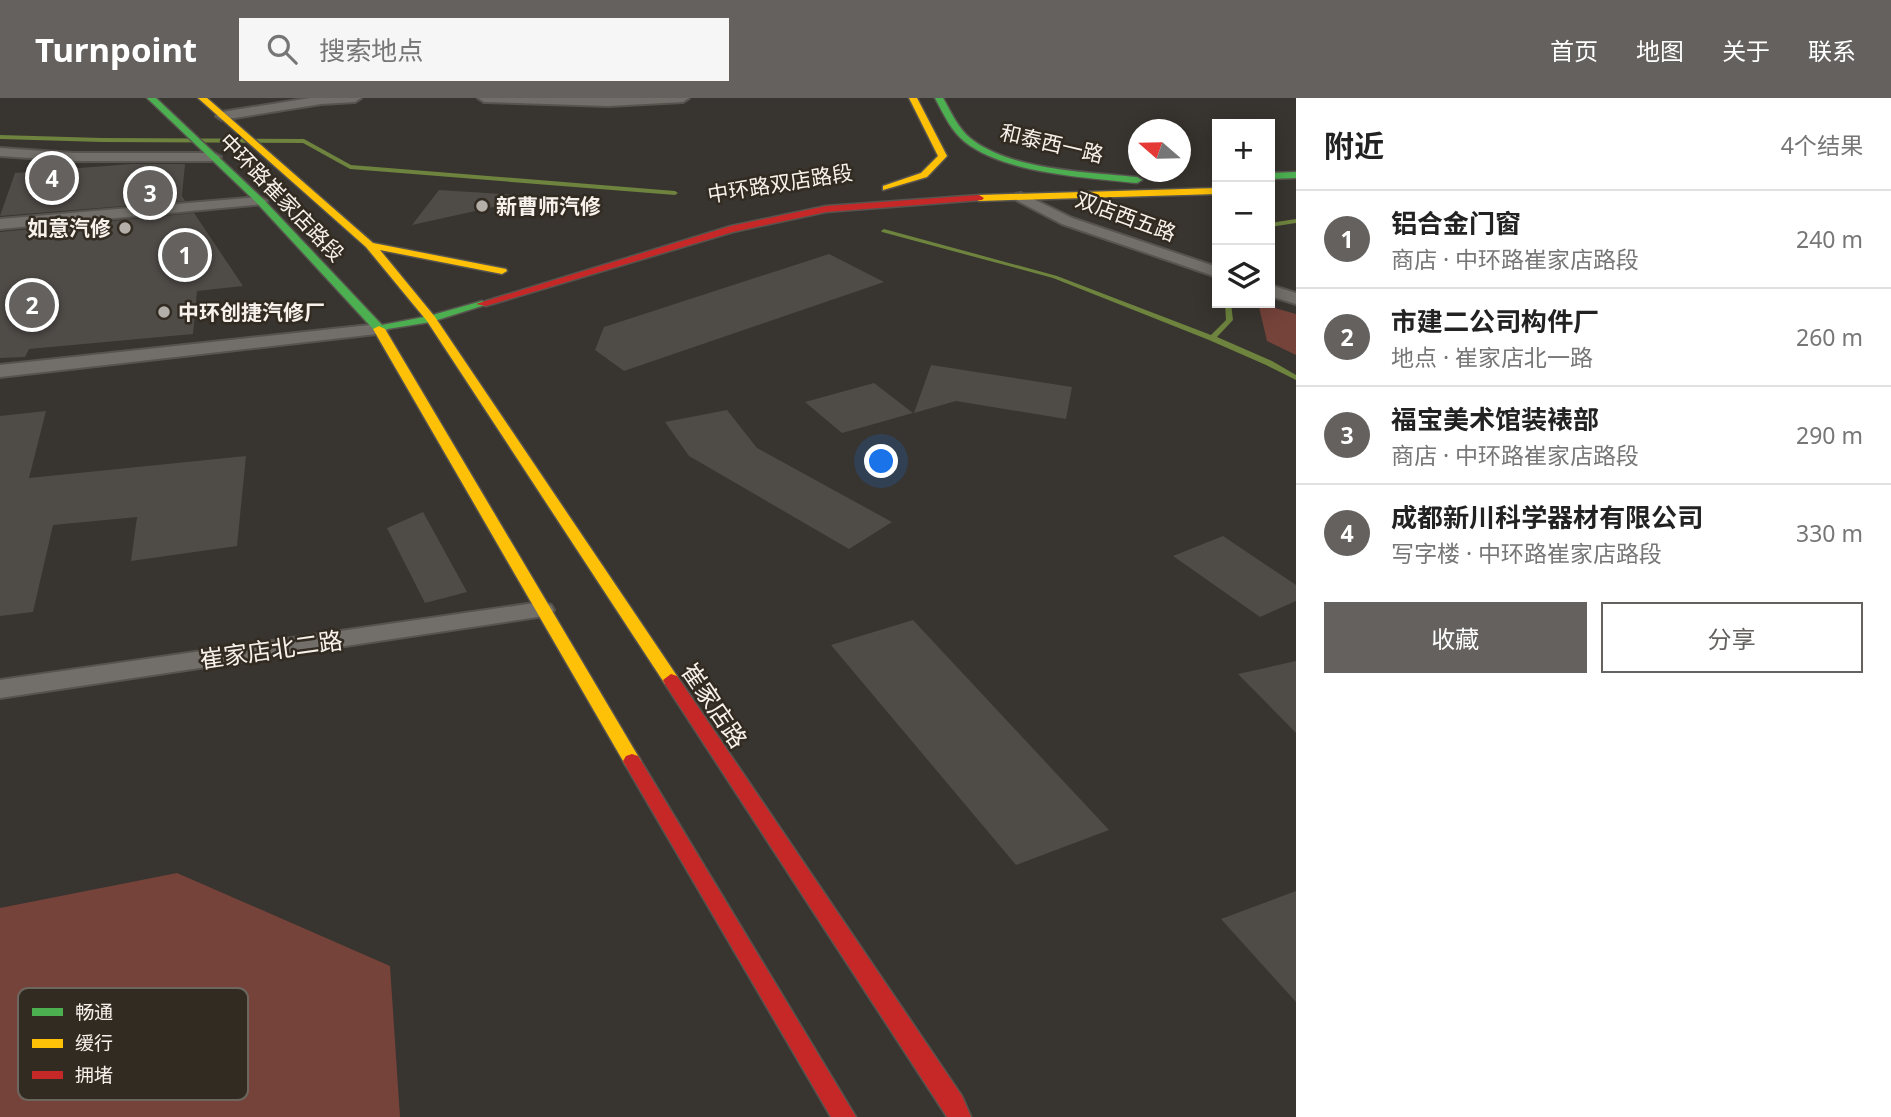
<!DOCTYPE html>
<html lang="zh">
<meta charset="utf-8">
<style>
:root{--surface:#fff;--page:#f6f6f6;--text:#222;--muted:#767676;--line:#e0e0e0;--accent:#64615f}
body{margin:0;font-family:"Noto Sans","Noto Sans SC",sans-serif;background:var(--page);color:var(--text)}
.controls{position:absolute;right:21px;top:21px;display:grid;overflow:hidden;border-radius:0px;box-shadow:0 4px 18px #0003}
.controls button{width:63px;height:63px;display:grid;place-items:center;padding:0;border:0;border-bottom:2px solid var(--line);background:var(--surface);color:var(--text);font:35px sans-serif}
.compass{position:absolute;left:1128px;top:21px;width:63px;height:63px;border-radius:50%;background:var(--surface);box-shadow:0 4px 18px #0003;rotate:290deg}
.you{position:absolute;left:882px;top:364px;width:24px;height:24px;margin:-18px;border:5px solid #fff;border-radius:50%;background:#1a73e8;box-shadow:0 0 0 10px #1a73e833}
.badge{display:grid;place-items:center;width:46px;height:46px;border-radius:50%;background:var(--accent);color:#fff;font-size:23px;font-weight:700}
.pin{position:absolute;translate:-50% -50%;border:4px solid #fff;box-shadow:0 2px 7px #0006}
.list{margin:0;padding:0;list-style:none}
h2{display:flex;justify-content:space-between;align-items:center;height:91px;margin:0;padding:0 28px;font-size:30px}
h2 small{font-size:23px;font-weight:400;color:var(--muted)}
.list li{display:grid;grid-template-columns:46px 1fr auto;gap:21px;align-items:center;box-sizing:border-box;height:98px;padding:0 28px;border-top:2px solid var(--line)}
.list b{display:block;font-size:26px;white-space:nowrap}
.list p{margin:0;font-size:23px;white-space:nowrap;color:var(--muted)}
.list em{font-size:23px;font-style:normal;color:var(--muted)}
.actions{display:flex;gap:14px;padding:21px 28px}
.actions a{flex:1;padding:16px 0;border:2px solid var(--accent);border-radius:0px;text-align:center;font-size:24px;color:var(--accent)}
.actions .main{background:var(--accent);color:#fff}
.icon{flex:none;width:38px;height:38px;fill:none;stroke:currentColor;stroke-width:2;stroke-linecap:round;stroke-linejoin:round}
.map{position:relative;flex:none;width:1296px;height:1019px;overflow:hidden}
header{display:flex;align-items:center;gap:42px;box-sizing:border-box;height:98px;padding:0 35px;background:var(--accent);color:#fff}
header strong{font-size:33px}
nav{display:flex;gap:38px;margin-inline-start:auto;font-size:24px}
.search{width:490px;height:63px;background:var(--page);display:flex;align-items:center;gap:18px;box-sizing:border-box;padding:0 24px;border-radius:0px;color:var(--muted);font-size:26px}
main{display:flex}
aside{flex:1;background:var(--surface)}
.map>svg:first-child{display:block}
</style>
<header>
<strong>Turnpoint</strong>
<div class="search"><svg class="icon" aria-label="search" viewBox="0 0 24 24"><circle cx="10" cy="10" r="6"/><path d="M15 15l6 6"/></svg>搜索地点</div>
<nav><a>首页</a><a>地图</a><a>关于</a><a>联系</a></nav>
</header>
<main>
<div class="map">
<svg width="1296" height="1019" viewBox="0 0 1296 1019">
<rect width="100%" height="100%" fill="#38342f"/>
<g fill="#75433a">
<polygon points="1258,205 1296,216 1296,257 1267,243"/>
<polygon points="177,775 390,868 400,1019 0,1019 0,810"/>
</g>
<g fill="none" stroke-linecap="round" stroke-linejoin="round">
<g fill="#6d833e" fill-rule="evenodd">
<polygon points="0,37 102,40 304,41 351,67 675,93 678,95 675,97 350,71 303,45 102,44 0,41"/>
<polygon points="1296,121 1296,125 1270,129 1270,125"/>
<polygon points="884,131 1057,178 1211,237 1226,222 1225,205 1231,205 1233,222 1217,239 1272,263 1296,277 1296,282 1266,267 1209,242 1053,180 882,134 881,133"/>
</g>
</g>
<g fill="#4f4b47">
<polygon points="131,66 185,66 182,98 185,103 0,118 15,75"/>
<polygon points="439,92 516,97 516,104 412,127"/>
<polygon points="194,115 243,188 197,193 193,236 29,251 25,259 0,260 0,134"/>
<polygon points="829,156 884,184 624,273 595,252 604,229"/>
<polygon points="931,267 1072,289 1066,321 956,303 914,315"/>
<polygon points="874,285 913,315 842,335 805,304"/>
<polygon points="727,312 757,350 892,424 849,451 689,358 665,324"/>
<polygon points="46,313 29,380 246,358 237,448 131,463 137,419 53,427 33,514 0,518 0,318"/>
<polygon points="423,414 467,494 425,505 387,430"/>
<polygon points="1223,438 1296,487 1296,503 1260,519 1173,458"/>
<polygon points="913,522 1109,732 1016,767 831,547"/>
<polygon points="1296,563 1296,635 1238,576"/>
<polygon points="1296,793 1296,904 1221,821"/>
</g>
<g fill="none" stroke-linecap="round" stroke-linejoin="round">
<g stroke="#57534e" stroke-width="4">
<g id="street">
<polygon points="310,0 361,0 355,4 321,6 222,22 216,18 222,14"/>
<polygon points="478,0 689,0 683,4 608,8 484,4"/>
<polygon points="0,50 74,55 214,55 221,59 214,63 74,63 0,58"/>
<polygon points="1021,95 1072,120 1217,169 1217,179 1062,126 1016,102 1014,99 1016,96"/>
<polygon points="260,99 267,103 265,106 0,131 0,121"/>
<polygon points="1270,187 1296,195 1296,206 1270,198"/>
<polygon points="379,226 388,231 385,235 0,279 0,267"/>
<polygon points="542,504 551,507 554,512 551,517 0,600 0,582"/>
</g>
</g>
<g stroke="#57534e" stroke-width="3">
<g id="fast">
<polygon points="147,0 156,0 263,101 382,227 429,218 482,203 488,206 431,224 375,233 257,105"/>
<path d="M 935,0 L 943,0 C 951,14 958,30 970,40 C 1009,72 1088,74 1137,79 L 1142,82 L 1137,85 C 1086,79 1006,76 965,44 C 951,33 943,15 935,0 Z"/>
<polygon points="1296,74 1296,80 1270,81 1270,75"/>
</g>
</g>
<g stroke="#57534e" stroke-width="3">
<g id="slow">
<polygon points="198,0 207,0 373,145 506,171 507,173 502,176 380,152 435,219 677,578 679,582 677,586 665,586 427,223 366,149"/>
<polygon points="909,0 917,0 947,58 927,79 883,92 883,88 921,75 938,58"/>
<polygon points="1217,90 1217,96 979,103 974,100 979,97"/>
<polygon points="379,228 385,231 638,658 641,663 638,668 626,668 373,231"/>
</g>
</g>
<g stroke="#57534e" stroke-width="3">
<g id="jam">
<polygon points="979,97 984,100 982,102 826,114 733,134 486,208 476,206 731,128 826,108"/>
<polygon points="671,576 677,578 962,998 971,1019 947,1019 665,586 663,582"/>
<polygon points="632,656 638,658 856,1019 831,1019 623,663 626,658"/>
</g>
</g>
<use href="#street" fill="#726f6a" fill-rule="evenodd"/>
<use href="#fast" fill="#4caf50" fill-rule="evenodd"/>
<use href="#slow" fill="#ffc107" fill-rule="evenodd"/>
<use href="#jam" fill="#c62828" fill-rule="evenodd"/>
</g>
<g fill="#b4afa9" stroke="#322b22" stroke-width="2.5">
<circle cx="482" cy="108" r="7"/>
<circle cx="125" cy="130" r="7"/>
<circle cx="164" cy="214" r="7"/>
</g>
<g text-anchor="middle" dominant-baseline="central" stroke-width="5" stroke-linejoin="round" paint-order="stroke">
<g font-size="21" fill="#f6f1eb" stroke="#322b22">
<text transform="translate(1052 45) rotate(13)">和泰西一路</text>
<text transform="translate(780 85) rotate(-9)">中环路双店路段</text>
<text transform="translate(282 99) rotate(46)">中环路崔家店路段</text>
<text transform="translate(1126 118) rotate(20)">双店西五路</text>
</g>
<g font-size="21" font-weight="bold" fill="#f6f1eb" stroke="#322b22" text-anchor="start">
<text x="496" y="108">新曹师汽修</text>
<text x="111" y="130" text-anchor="end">如意汽修</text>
<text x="178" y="214">中环创捷汽修厂</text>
</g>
<g font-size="24" fill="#f6f1eb" stroke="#322b22">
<text transform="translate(271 551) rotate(-8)">崔家店北二路</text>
<text transform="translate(715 607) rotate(56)">崔家店路</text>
</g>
</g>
<rect x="18" y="890" width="230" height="112" rx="10" fill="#322b22" stroke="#6d665e" stroke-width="2"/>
<rect x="32" y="910" width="31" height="8" fill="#4caf50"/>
<rect x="32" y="941" width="31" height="9" fill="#ffc107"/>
<rect x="32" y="973" width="31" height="8" fill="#c62828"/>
<g font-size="19" fill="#f6f1eb">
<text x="75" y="921">畅通</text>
<text x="75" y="952">缓行</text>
<text x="75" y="984">拥堵</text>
</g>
</svg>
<div class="controls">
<button>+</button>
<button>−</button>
<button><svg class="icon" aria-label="layers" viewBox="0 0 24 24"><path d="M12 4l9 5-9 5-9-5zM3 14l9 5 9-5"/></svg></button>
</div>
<svg class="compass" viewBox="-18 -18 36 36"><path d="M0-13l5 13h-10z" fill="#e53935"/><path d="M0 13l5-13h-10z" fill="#767676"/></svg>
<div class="you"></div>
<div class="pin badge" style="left:185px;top:157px">1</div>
<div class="pin badge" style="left:32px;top:207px">2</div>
<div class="pin badge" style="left:150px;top:95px">3</div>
<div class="pin badge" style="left:52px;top:80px">4</div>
</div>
<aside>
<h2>附近<small>4个结果</small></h2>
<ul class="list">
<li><span class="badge">1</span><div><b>铝合金门窗</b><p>商店 · 中环路崔家店路段</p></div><em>240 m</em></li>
<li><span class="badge">2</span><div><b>市建二公司构件厂</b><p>地点 · 崔家店北一路</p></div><em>260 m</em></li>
<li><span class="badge">3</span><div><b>福宝美术馆装裱部</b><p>商店 · 中环路崔家店路段</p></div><em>290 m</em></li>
<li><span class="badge">4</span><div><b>成都新川科学器材有限公司</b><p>写字楼 · 中环路崔家店路段</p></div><em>330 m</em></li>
</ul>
<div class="actions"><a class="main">收藏</a><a>分享</a></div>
</aside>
</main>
